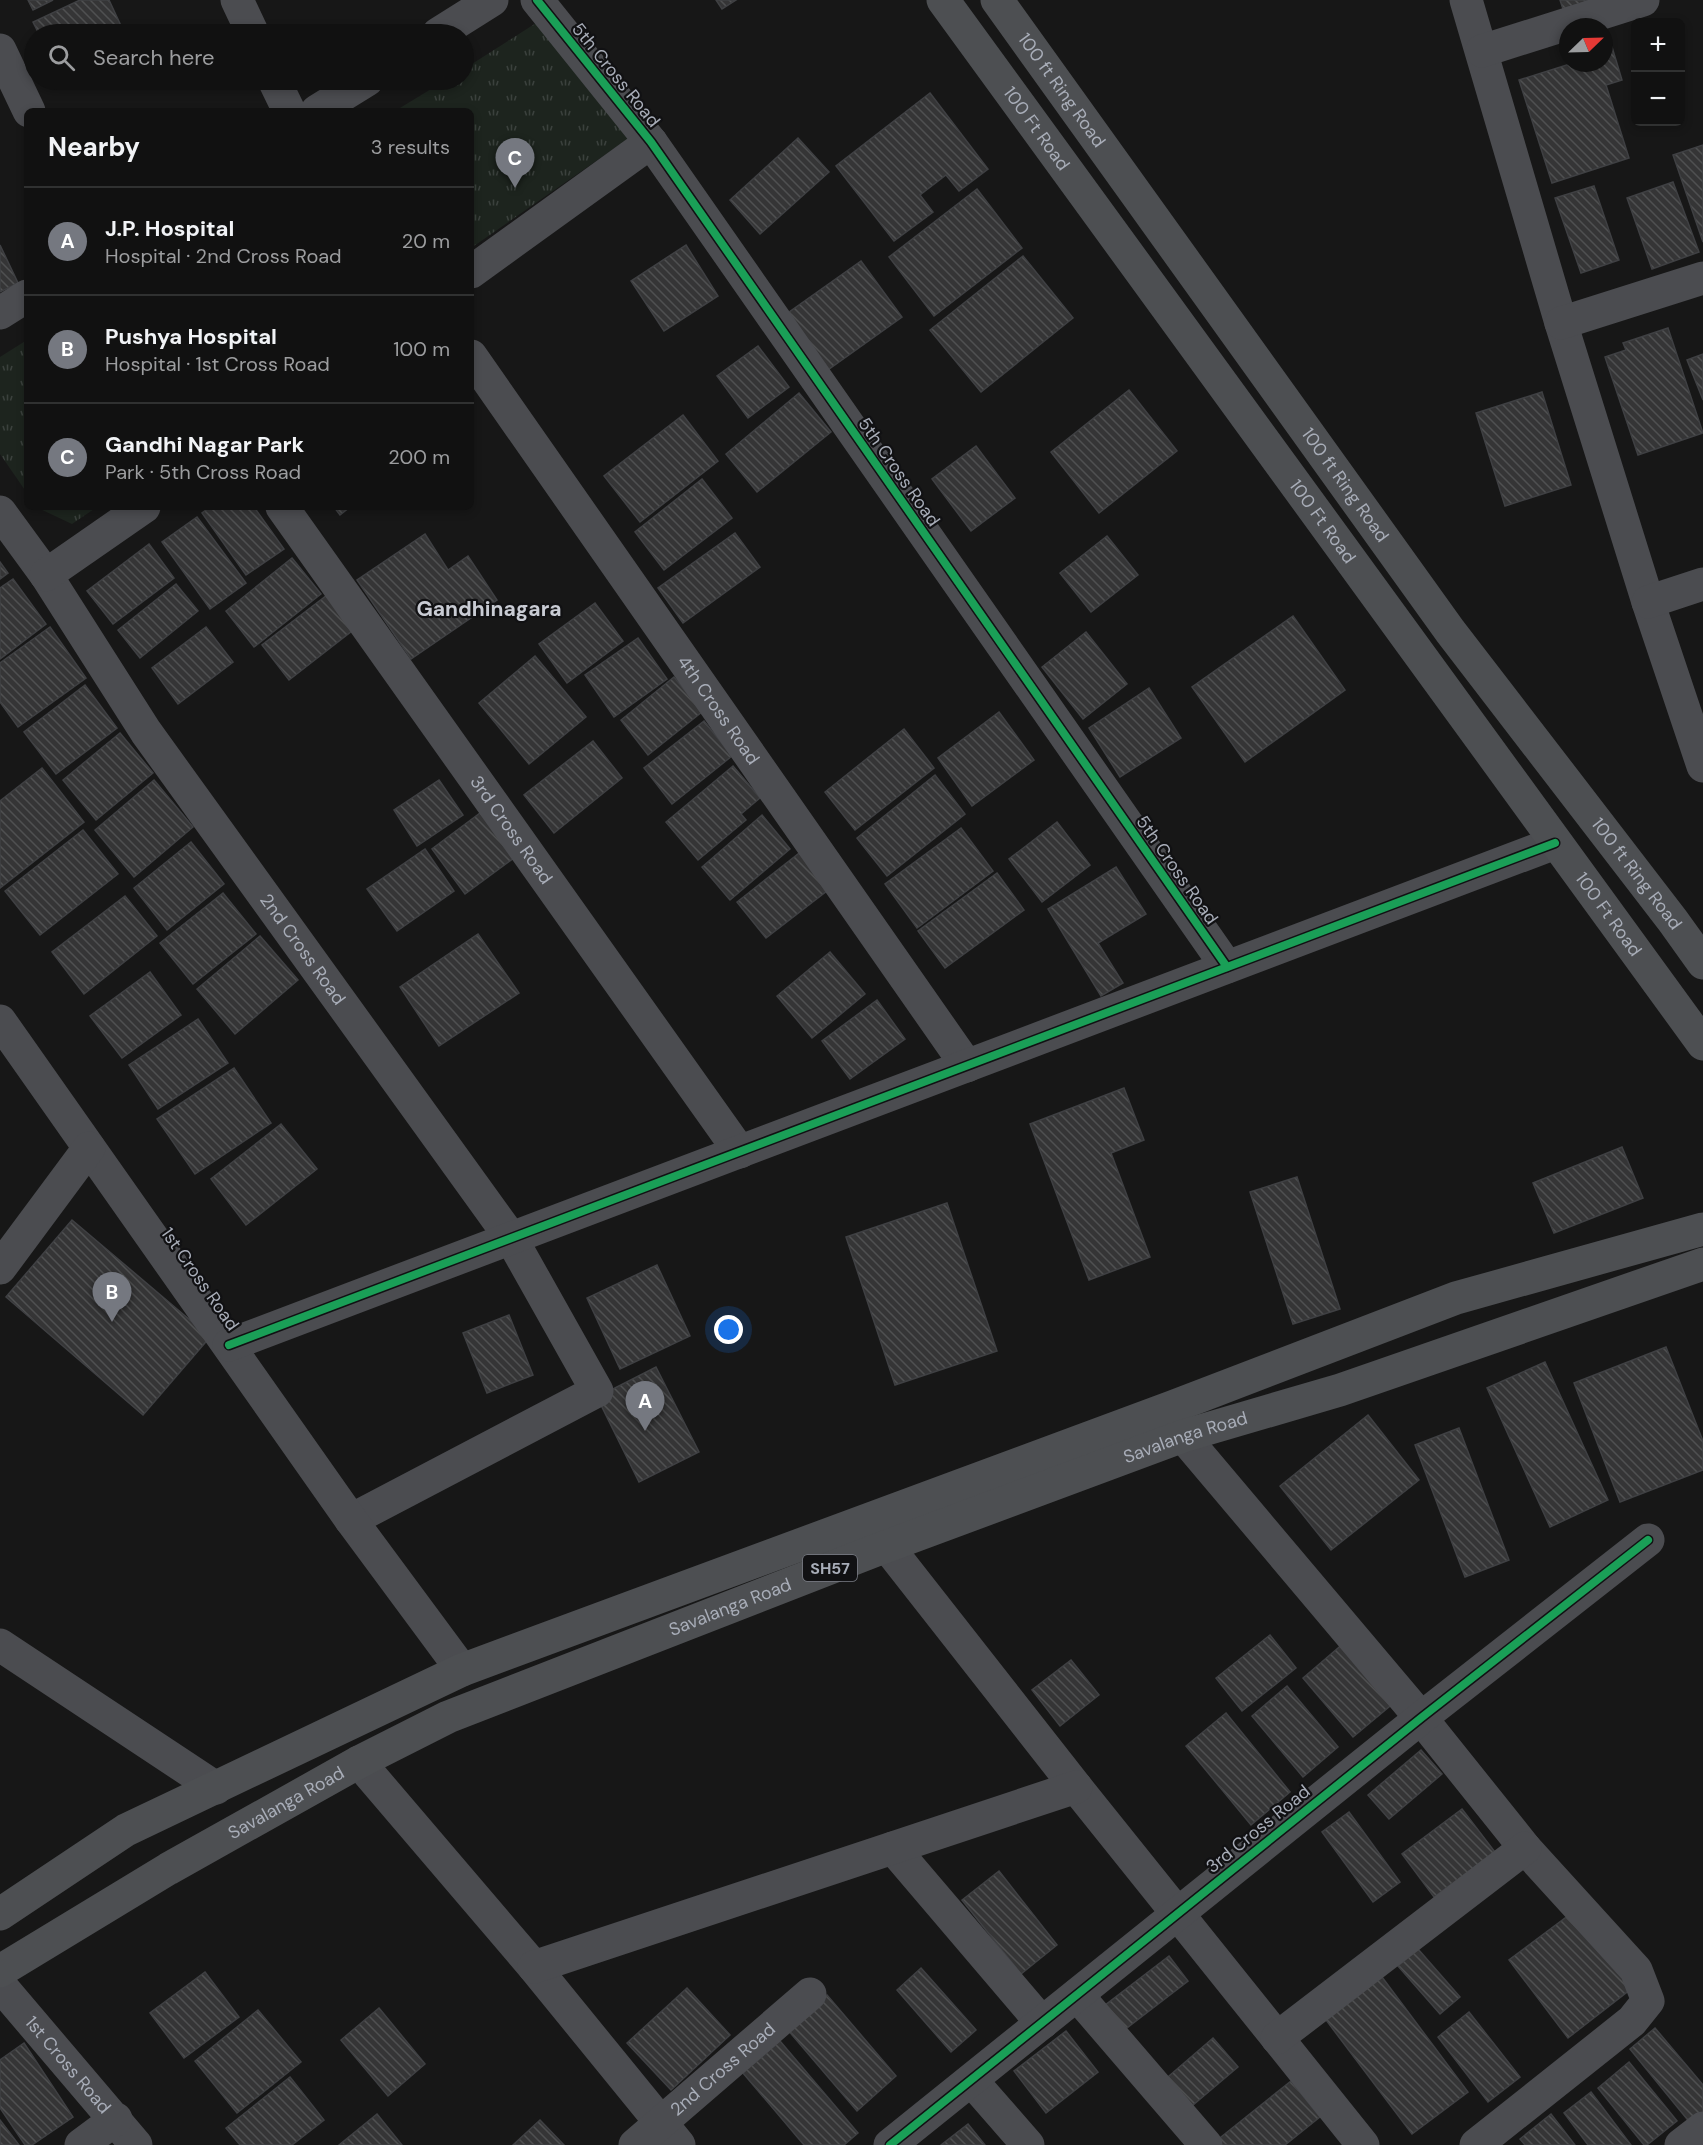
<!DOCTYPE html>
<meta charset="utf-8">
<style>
:root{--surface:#111;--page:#1a1a1a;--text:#f1f3f6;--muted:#9c9d9f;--line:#303131;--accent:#757880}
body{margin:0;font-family:"DM Sans",sans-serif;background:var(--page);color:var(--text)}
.controls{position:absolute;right:18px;top:18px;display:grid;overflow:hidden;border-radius:9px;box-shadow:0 3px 9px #0003}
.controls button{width:54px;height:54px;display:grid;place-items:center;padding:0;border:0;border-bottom:2px solid var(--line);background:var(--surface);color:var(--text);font:30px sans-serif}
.compass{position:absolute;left:1559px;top:18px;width:54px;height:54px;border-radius:50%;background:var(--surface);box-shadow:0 3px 9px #0003;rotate:67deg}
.you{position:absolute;left:729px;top:1330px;width:21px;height:21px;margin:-15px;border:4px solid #fff;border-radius:50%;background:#1a73e8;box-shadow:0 0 0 9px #1a73e833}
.badge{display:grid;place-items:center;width:39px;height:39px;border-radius:50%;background:var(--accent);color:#fff;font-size:20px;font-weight:700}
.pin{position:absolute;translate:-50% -50px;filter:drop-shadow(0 2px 3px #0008)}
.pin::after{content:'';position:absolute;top:32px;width:21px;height:18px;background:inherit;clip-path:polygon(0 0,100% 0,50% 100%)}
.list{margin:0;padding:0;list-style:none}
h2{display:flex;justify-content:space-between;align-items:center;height:78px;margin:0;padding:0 24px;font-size:26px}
h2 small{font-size:20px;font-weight:400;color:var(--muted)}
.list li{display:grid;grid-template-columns:39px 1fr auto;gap:18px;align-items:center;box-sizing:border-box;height:108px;padding:0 24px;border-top:2px solid var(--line)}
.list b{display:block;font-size:22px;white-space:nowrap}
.list p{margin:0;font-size:20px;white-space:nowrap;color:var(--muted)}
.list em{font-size:20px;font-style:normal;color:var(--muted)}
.icon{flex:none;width:33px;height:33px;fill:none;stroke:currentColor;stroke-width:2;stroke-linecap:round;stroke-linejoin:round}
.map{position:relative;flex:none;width:1703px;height:2145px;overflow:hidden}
.search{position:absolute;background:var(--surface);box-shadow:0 3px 9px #0003;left:24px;top:24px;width:450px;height:66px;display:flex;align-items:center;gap:15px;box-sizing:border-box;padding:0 21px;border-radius:33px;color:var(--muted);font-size:22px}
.panel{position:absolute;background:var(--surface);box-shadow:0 3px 9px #0003;left:24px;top:108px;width:450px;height:402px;border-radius:9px}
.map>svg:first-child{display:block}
</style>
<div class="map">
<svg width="1703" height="2145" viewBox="0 0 1703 2145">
<defs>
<pattern id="grass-tufts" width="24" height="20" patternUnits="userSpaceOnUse" patternTransform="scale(1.5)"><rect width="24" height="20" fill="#1d241e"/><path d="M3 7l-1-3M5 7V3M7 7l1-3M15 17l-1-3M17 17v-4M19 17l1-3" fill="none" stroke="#3b413d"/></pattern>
<pattern id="building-back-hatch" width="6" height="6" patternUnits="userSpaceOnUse" patternTransform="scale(1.5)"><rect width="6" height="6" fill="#353536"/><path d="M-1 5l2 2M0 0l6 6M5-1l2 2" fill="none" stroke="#4f5051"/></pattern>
</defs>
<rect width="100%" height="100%" fill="#171717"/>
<g fill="url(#grass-tufts)">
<polygon points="547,16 645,127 471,248 471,111 395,111 446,80 464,80 464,69"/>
<polygon points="27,340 27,493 0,454 0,357"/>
<polygon points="36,507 97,507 72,524"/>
</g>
<g fill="url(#building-back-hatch)" stroke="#3f4043" stroke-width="1.5">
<polygon points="28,0 53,0 33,10"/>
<polygon points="80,0 109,0 123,30 112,34 39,34 33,22"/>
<polygon points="716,0 736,0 722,9"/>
<polygon points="1560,0 1591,0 1563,9"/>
<polygon points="1612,47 1622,80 1606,85 1629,158 1552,183 1519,80 1573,63 1604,63 1604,50"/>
<polygon points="930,93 988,169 959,191 946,175 920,195 933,212 894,241 836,166"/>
<polygon points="798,138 829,172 760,234 730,200"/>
<polygon points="1703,145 1703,242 1673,155"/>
<polygon points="1673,182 1699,252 1652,269 1627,198"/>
<polygon points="1594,186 1619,260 1581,273 1555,198"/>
<polygon points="977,189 1022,248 934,316 889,257"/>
<polygon points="0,245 18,283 0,292"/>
<polygon points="686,245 718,296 664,331 631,281"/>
<polygon points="1023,256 1073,318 981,392 930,330"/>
<polygon points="861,261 902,317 825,372 785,315"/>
<polygon points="1668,328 1703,433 1638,455 1605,357 1626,350 1623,343"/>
<polygon points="758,346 789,387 748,418 717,376"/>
<polygon points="1703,354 1703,400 1687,360"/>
<polygon points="1129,390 1177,451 1099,513 1051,452"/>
<polygon points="1542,392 1571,485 1505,506 1476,413"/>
<polygon points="799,393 831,432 757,492 726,454"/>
<polygon points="683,415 718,461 640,522 604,476"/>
<polygon points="976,446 1015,498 971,531 932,479"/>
<polygon points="702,479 732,518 664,570 635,532"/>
<polygon points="210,507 254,507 284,549 246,575 202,513"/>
<polygon points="334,507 350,507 340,515"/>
<polygon points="197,517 246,583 210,609 162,542"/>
<polygon points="735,533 760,567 683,623 658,588"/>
<polygon points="425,534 448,570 468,556 497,600 411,659 357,580"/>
<polygon points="1107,536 1138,575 1091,612 1060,573"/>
<polygon points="149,544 174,578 113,624 87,591"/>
<polygon points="292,558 321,594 254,647 226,611"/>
<polygon points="0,562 8,573 0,579"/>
<polygon points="13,579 46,624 0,659 0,588"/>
<polygon points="176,584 198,611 140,658 118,630"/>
<polygon points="331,592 357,627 289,680 262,645"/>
<polygon points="595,603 623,641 567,683 539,644"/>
<polygon points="1293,616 1345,690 1245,762 1192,687"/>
<polygon points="50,627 86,678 18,727 0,702 0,663"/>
<polygon points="206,627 233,662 178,704 152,668"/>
<polygon points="1086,632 1127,684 1083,719 1042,667"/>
<polygon points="638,638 667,679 614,717 585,675"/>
<polygon points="535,656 586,717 529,764 479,703"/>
<polygon points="674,677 702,712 648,755 621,720"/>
<polygon points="85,685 117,728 56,774 24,732"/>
<polygon points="1149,688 1181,738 1120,777 1089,728"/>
<polygon points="999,712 1034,760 972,806 938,758"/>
<polygon points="704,721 732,756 672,804 644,768"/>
<polygon points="904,729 934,768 855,830 825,792"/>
<polygon points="120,733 153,773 96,820 63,780"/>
<polygon points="593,741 622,778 554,833 524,795"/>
<polygon points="733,766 760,798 741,814 746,820 698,860 666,822"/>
<polygon points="42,768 84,822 0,888 0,801"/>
<polygon points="935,775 965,814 887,876 857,838"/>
<polygon points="154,780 193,827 134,877 95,830"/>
<polygon points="439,780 463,815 417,846 394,810"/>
<polygon points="484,810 518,855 465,894 432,849"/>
<polygon points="762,815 790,849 730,900 702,867"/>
<polygon points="1057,822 1090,865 1042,902 1009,859"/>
<polygon points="961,828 993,871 917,928 885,884"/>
<polygon points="83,830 118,874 40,935 5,891"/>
<polygon points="191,842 224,884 167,930 134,888"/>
<polygon points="425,849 454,891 397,931 367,889"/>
<polygon points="803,850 832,887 766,938 737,902"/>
<polygon points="1116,867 1146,914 1098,943 1123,983 1101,996 1048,909"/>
<polygon points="997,873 1024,910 945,968 918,931"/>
<polygon points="223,893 256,934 193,984 160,943"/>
<polygon points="125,896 157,936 84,994 52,952"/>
<polygon points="478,934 519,993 439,1046 400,987"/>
<polygon points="260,936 298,980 235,1034 197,989"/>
<polygon points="830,952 865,994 812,1038 777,996"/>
<polygon points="150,972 181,1015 122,1058 90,1016"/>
<polygon points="877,1000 905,1039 850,1079 822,1041"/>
<polygon points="198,1019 228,1063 158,1109 129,1065"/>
<polygon points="234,1068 271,1123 195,1174 157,1119"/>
<polygon points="1124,1088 1144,1140 1111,1153 1150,1257 1089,1280 1030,1124"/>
<polygon points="281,1124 317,1169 246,1225 211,1179"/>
<polygon points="1622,1147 1643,1198 1554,1233 1533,1183"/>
<polygon points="1297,1177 1340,1309 1293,1324 1250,1192"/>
<polygon points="947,1203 997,1351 895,1385 846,1237"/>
<polygon points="72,1220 210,1337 143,1415 6,1297"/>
<polygon points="657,1265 690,1336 620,1369 587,1298"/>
<polygon points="509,1315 533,1375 487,1393 463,1333"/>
<polygon points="1666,1347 1703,1441 1703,1470 1620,1502 1574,1383"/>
<polygon points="1545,1362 1608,1500 1550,1527 1487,1388"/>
<polygon points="656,1367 699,1452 639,1482 597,1397"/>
<polygon points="1368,1415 1419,1480 1331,1550 1280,1486"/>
<polygon points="1459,1428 1509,1560 1465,1577 1415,1445"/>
<polygon points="1270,1635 1296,1668 1242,1711 1216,1678"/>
<polygon points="1345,1642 1395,1702 1353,1737 1303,1678"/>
<polygon points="1071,1660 1099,1695 1060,1726 1032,1690"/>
<polygon points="1287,1686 1338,1747 1303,1777 1252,1716"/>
<polygon points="1226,1713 1290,1792 1251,1825 1186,1746"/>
<polygon points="1421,1750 1442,1774 1389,1819 1368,1795"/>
<polygon points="1462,1809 1495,1852 1434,1897 1402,1854"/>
<polygon points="1349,1812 1400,1882 1373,1902 1322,1832"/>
<polygon points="999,1871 1057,1945 1021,1974 962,1900"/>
<polygon points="1573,1912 1631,1989 1568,2038 1509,1960"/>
<polygon points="1418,1949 1460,1997 1440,2014 1398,1966"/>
<polygon points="1169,1956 1188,1981 1123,2031 1104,2006"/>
<polygon points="921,1968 976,2030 951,2052 897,1990"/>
<polygon points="205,1972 239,2017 184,2058 150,2013"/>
<polygon points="1379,1973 1468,2092 1412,2134 1323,2016"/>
<polygon points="687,1988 730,2035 671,2090 627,2043"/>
<polygon points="827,1995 896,2076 857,2111 787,2029"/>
<polygon points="379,2008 425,2064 388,2096 341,2040"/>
<polygon points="258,2010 301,2062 237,2113 195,2061"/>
<polygon points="1469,2012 1520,2077 1488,2102 1438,2037"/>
<polygon points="1655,2028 1703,2085 1703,2114 1691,2124 1630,2049"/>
<polygon points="1066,2031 1098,2072 1046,2113 1014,2071"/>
<polygon points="1213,2038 1238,2067 1186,2111 1162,2082"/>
<polygon points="780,2041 858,2133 844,2145 804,2145 743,2073"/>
<polygon points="24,2043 73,2117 32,2145 25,2145 0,2108 0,2060"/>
<polygon points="1629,2062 1677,2121 1647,2145 1644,2145 1598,2088"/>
<polygon points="290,2077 324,2120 292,2145 240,2145 226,2128"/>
<polygon points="1291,2081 1320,2117 1285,2145 1220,2145 1216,2141"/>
<polygon points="1591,2092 1631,2145 1588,2145 1564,2113"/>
<polygon points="377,2114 402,2145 339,2145"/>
<polygon points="1551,2114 1575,2145 1525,2145 1520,2139"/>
<polygon points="0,2120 19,2145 0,2145"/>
<polygon points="540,2120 564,2145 513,2145"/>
<polygon points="968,2124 985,2145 941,2145"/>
</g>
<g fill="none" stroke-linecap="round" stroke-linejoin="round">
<g stroke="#4b4c50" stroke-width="33">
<polyline points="237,0 253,34"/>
<polyline points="537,0 651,142 1227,967"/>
<polyline points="1466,0 1561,323 1648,602 1703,766"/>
<polyline points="438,34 492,0"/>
<polyline points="0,50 29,111"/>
<polyline points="1482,51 1643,0"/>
<polyline points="274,80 289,111"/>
<polyline points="317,111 367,80"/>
<polyline points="471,272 651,142"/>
<polyline points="0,313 27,296"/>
<polyline points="1561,323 1703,278"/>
<path id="s1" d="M 471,356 L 967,1066"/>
<path id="s2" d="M 282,507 L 740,1152"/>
<path id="s3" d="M 0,512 L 46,575 L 146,732 L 511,1238 L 597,1391 L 351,1520"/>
<polyline points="46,575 144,507"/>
<polyline points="1648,602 1703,584"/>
<polyline points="0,1021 351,1520 462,1670"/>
<polyline points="0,1268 89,1148"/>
<polyline points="229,1345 1555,843"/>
<polyline points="1183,1436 1421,1718 1525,1848 1636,1970 1648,2001 1632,2021 1476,2145"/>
<polyline points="872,1522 887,1546 1076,1787 1363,2145"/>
<polyline points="0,1645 216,1788"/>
<polyline points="359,1762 534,1967 679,2145"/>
<polyline points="893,1848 1042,2023"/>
<polyline points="534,1967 1076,1787"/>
<path id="s4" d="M 0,1985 L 136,2145"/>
<polyline points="1077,1995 1206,2145"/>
<polyline points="1277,2038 1525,1848"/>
<polyline points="972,2081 1028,2145"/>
<polyline points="81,2145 116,2119"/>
<path id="s5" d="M 635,2145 L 810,1994"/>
<polyline points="890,2145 1421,1718 1648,1540"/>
<polyline points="1681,2145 1703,2128"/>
</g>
<g stroke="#4d4f52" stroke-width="33">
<path id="s6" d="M 943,0 L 1703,1044"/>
<path id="s7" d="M 997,0 L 1450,631 L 1673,921 L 1703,963"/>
<polyline points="0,1914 126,1830 462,1670 1172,1407 1456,1298 1703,1229"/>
<path id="s8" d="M 0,1971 L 168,1869 L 359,1762 L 448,1717 L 874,1551 L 1183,1436 L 1340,1390 L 1703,1264"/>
</g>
<g stroke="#111113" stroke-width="11">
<g id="cycleway">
<polyline points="537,0 651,142 1227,967"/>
<polyline points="229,1345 1555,843"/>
<polyline points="890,2145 1421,1718 1648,1540"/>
</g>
</g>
<use href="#cycleway" stroke="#1a9f57" stroke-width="8"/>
</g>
<g text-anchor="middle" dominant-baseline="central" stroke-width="4.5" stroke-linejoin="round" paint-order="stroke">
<rect fill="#111113" stroke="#7b7e86" stroke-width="1.5" x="803" y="1555" width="54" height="26" rx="4.5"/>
<g font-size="16" font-weight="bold" fill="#a8adb8">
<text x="830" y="1568">SH57</text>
</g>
<g font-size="18" fill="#a8adb8" stroke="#111113">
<text transform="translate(616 75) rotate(51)">5th Cross Road</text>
<text stroke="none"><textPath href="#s7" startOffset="111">100 ft Ring Road</textPath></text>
<text stroke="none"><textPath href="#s6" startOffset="159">100 Ft Road</textPath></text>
<text transform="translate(899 472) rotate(55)">5th Cross Road</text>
<text stroke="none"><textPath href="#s7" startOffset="597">100 ft Ring Road</textPath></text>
<text stroke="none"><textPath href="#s6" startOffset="645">100 Ft Road</textPath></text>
<text stroke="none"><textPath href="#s1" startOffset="432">4th Cross Road</textPath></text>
<text stroke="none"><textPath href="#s2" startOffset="396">3rd Cross Road</textPath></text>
<text transform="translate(1177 870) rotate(55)">5th Cross Road</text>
<text stroke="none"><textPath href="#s7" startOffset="1083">100 ft Ring Road</textPath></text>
<text stroke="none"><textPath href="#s6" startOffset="1131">100 Ft Road</textPath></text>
<text stroke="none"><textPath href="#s3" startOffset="532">2nd Cross Road</textPath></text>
<text transform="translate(200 1279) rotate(55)">1st Cross Road</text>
<text stroke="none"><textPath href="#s8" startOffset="1304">Savalanga Road</textPath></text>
<text stroke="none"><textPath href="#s8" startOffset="818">Savalanga Road</textPath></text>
<text stroke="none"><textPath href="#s8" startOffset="332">Savalanga Road</textPath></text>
<text transform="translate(1258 1829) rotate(-39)">3rd Cross Road</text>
<text stroke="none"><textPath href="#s4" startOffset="105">1st Cross Road</textPath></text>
<text stroke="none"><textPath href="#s5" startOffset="116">2nd Cross Road</textPath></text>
</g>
<g font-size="21" font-weight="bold" fill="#c9ccd4" stroke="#111113">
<text x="489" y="609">Gandhinagara</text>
</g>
</g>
</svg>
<div class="controls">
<button>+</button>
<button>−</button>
</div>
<svg class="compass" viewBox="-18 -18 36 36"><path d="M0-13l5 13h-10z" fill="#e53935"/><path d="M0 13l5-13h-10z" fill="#9c9d9f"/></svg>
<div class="you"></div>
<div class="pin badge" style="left:645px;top:1431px">A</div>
<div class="pin badge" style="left:112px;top:1322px">B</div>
<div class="pin badge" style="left:515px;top:188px">C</div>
<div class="search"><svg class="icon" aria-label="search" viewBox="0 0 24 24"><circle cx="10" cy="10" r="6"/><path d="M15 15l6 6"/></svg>Search here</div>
<section class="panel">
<h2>Nearby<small>3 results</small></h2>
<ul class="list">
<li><span class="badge">A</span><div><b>J.P. Hospital</b><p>Hospital · 2nd Cross Road</p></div><em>20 m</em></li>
<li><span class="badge">B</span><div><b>Pushya Hospital</b><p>Hospital · 1st Cross Road</p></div><em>100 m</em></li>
<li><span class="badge">C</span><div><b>Gandhi Nagar Park</b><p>Park · 5th Cross Road</p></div><em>200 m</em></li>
</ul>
</section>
</div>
